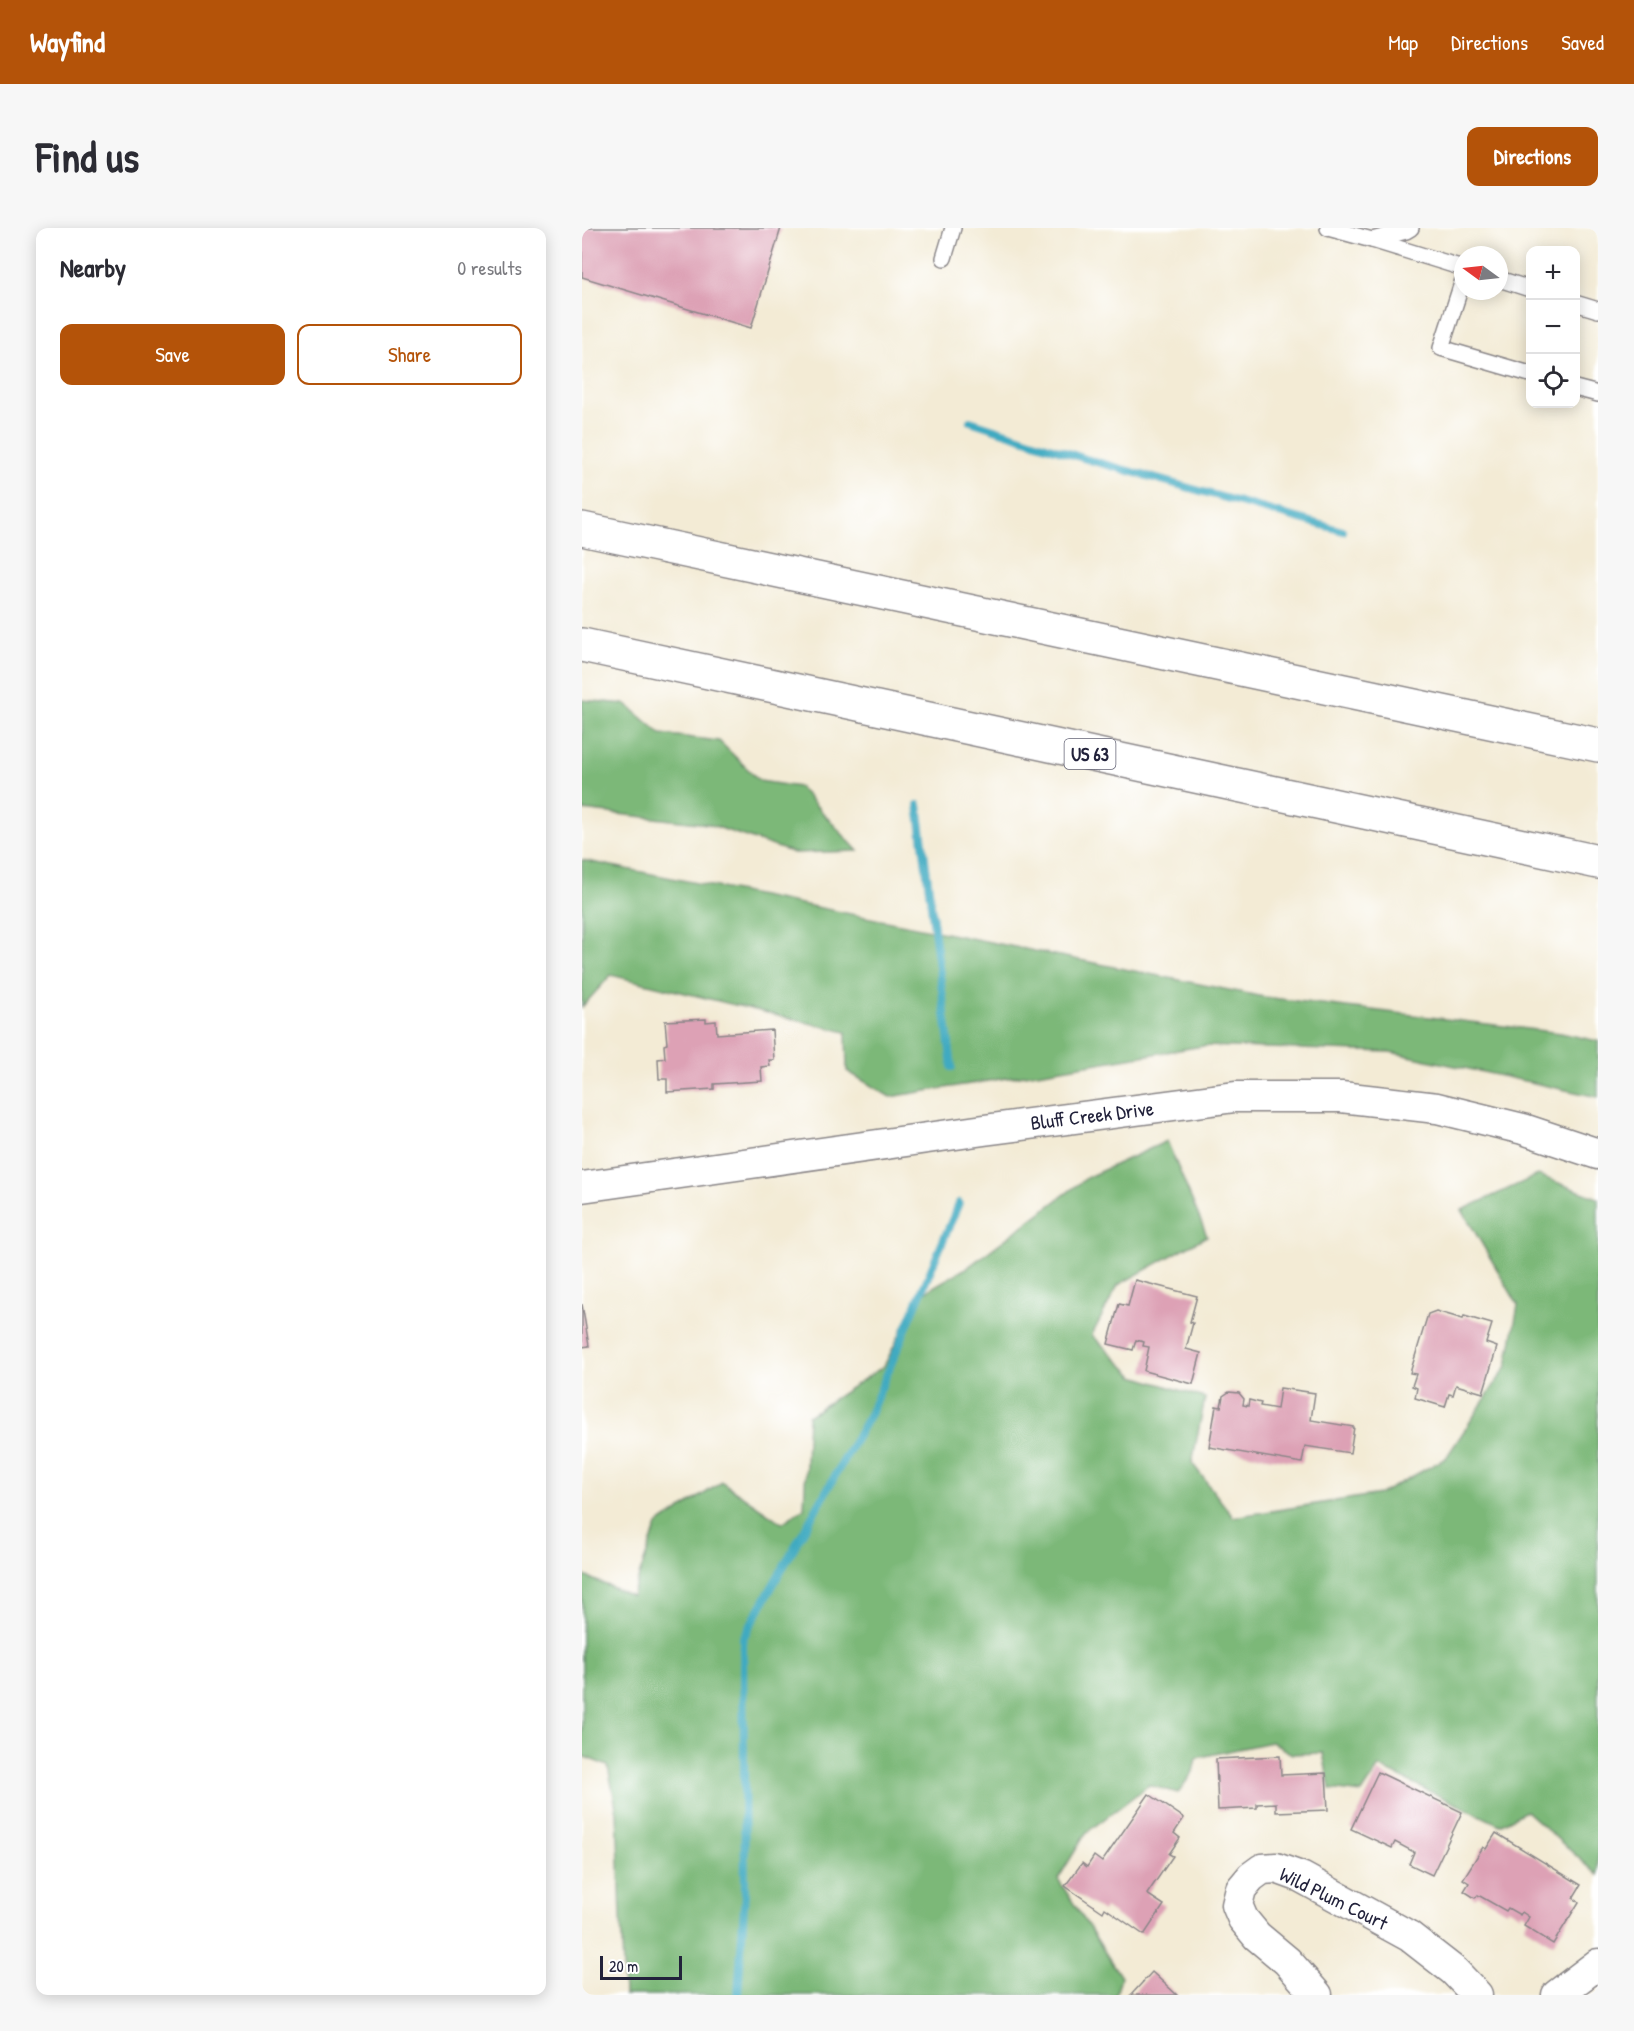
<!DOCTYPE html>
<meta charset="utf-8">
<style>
:root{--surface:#fff;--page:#f7f7f7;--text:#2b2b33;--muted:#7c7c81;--line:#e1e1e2;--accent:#b45309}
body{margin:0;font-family:"Patrick Hand",sans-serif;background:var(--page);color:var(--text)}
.controls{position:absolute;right:18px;top:18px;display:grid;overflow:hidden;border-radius:12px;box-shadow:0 3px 15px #0003}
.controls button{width:54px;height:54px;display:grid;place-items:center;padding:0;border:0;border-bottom:2px solid var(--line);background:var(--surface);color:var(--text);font:30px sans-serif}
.compass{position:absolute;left:872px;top:18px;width:54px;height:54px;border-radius:50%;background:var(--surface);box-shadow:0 3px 15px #0003;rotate:285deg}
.scale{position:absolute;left:18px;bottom:15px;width:82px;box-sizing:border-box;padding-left:6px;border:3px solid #22223b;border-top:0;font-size:16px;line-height:21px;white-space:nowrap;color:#22223b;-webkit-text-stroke:4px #fff;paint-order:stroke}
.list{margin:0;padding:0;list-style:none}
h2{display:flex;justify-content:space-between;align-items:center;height:78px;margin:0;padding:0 24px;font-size:26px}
h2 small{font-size:20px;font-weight:400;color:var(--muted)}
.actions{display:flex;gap:12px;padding:18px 24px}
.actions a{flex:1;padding:14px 0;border:2px solid var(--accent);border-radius:12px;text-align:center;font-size:21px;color:var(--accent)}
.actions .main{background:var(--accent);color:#fff}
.icon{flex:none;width:33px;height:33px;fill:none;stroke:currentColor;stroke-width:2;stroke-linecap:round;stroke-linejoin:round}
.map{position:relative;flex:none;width:1016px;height:1767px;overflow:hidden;border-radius:12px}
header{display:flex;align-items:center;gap:36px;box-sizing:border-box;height:84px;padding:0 30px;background:var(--accent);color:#fff}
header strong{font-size:28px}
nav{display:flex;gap:33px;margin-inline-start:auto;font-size:21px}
.intro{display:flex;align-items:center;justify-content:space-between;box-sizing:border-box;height:144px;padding:0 36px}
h1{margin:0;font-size:42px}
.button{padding:15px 27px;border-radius:12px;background:var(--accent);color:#fff;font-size:21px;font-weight:700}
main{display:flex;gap:36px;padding:0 36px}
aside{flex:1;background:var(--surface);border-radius:12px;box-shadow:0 3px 15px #0003}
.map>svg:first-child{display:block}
</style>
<header>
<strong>Wayfind</strong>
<nav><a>Map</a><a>Directions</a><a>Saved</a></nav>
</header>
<div class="intro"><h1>Find us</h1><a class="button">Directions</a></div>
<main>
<aside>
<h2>Nearby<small>0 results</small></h2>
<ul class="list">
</ul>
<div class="actions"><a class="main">Save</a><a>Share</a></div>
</aside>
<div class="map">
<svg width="1016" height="1767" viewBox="0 0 1016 1767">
<rect width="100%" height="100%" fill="#fff"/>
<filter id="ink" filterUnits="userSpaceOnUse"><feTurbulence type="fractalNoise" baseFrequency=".0167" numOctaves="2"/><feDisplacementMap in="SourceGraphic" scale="12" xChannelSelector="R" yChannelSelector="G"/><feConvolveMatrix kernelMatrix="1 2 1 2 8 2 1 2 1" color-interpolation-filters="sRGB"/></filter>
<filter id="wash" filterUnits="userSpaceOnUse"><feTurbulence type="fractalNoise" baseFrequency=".008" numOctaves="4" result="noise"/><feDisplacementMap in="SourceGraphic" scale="24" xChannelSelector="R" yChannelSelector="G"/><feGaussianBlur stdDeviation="1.35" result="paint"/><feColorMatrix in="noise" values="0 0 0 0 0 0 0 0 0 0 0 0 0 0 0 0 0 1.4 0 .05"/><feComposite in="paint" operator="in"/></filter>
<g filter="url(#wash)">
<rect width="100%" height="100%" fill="#f3ebd5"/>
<g fill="#7cb878" stroke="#4f6d5a" stroke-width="1.5">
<polygon points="0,472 44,476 79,506 137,513 178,553 217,559 276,623 212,625 126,596 0,582"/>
<polygon points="0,632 682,769 979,805 1016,813 1016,869 808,824 621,818 308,869 265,843 264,804 29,747 0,779"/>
<polygon points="585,913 625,1008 536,1057 510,1107 552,1148 623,1170 610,1235 651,1289 798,1266 864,1230 925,1138 936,1077 880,982 956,947 1016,970 1016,1647 944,1583 918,1597 797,1539 780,1565 748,1561 741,1525 710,1526 689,1514 614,1530 611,1544 596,1565 567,1557 504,1605 476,1651 539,1749 534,1767 42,1767 35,1584 26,1538 0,1528 0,1347 50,1368 75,1297 140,1254 200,1295 222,1280 226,1188 302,1138 337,1067 386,1039 506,949"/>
</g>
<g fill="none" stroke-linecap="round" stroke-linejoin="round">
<g stroke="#41aac1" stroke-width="8">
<polyline points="388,193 504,231 761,303"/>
<polyline points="336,577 370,839"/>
<polyline points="156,1767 163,1664 161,1410 288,1186 377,975"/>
</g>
</g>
<g id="blocks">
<g fill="#dda1b5">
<polygon points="0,0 199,0 169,100 0,49"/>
<polygon points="124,791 124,794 134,793 135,806 190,802 192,832 187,832 188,838 179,839 180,853 132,856 132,861 85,864 85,851 77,851 76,831 83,830 82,817 85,816 83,793"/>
<polygon points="553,1052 615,1068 608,1094 611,1095 604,1121 619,1125 611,1156 562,1143 567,1119 561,1118 562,1114 554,1112 551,1122 526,1116 537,1076 546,1078"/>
<polygon points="0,1076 7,1118 0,1119"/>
<polygon points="854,1083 881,1091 882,1088 910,1096 904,1115 915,1119 901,1165 874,1157 871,1167 867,1166 863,1179 833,1170 835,1160 830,1158 834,1146 828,1145 846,1086"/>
<polygon points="698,1160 733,1165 729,1192 772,1199 768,1225 723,1218 720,1235 627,1219 634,1178 639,1179 641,1168 647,1164 657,1165 662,1171 661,1177 666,1178 667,1172 679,1175 678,1178 695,1181"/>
<polygon points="698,1528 699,1547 744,1545 746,1582 694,1584 694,1575 675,1576 675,1580 636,1582 634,1531"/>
<polygon points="796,1544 880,1584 850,1647 827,1636 832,1624 813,1614 810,1620 769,1601"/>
<polygon points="567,1566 602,1590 592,1605 598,1610 587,1626 591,1628 565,1666 582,1677 562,1707 523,1680 521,1684 483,1658 500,1635 505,1639 512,1628 520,1634"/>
<polygon points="914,1605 999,1657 991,1670 997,1674 971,1716 942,1698 947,1689 940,1684 938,1687 926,1680 924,1683 896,1667 893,1670 882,1663 887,1655 881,1651 901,1619 904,1621"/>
<polygon points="570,1744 595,1767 549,1767"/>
</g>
</g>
</g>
<g filter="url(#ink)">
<use href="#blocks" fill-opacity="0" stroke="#8a8688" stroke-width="1.5"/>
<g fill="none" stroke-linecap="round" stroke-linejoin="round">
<g stroke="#8a8688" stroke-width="18">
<g id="lane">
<polyline points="746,0 790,12 824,3 829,0"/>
<polyline points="790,12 881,40"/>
<polyline points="362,30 371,0"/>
<polyline points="917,51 948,61"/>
<polyline points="881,52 859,120 948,146"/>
<polyline points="993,75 1016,82"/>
<polyline points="993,160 1016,166"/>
</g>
</g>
<g stroke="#8a8688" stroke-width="33">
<g id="street">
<polyline points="0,959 402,902 653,869 759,869 855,880 941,901 1016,926"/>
<polyline points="735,1767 705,1733 675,1708 661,1691 655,1677 659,1661 669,1649 680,1641 694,1640 719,1649 827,1708 872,1743 895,1767"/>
<polyline points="975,1767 1016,1736"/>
</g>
</g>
<g stroke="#8a8688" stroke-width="36">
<g id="highway">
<polyline points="0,301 1016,517"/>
<polyline points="0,417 1016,634"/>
</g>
</g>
<use href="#lane" stroke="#fff" stroke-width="15"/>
<use href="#street" stroke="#fff" stroke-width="30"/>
<use href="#highway" stroke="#fff" stroke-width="33"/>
</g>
</g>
<g text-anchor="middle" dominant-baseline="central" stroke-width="4.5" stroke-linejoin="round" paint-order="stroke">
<rect fill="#fff" stroke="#646476" stroke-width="1.5" x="482.5" y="511" width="51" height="30" rx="4.5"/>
<g font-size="18" font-weight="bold" fill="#22223b">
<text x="508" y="526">US 63</text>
</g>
<g font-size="20" fill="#22223b" stroke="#fff">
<text transform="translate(510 887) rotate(-7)">Bluff Creek Drive</text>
<text transform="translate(752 1670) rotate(26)">Wild Plum Court</text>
</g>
</g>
</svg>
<div class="controls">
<button>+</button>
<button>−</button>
<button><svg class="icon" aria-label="locate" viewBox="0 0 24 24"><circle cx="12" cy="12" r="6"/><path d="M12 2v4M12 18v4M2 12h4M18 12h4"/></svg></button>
</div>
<svg class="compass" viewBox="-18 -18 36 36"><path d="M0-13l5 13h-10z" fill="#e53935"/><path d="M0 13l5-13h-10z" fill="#7c7c81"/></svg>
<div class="scale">20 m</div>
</div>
</main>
